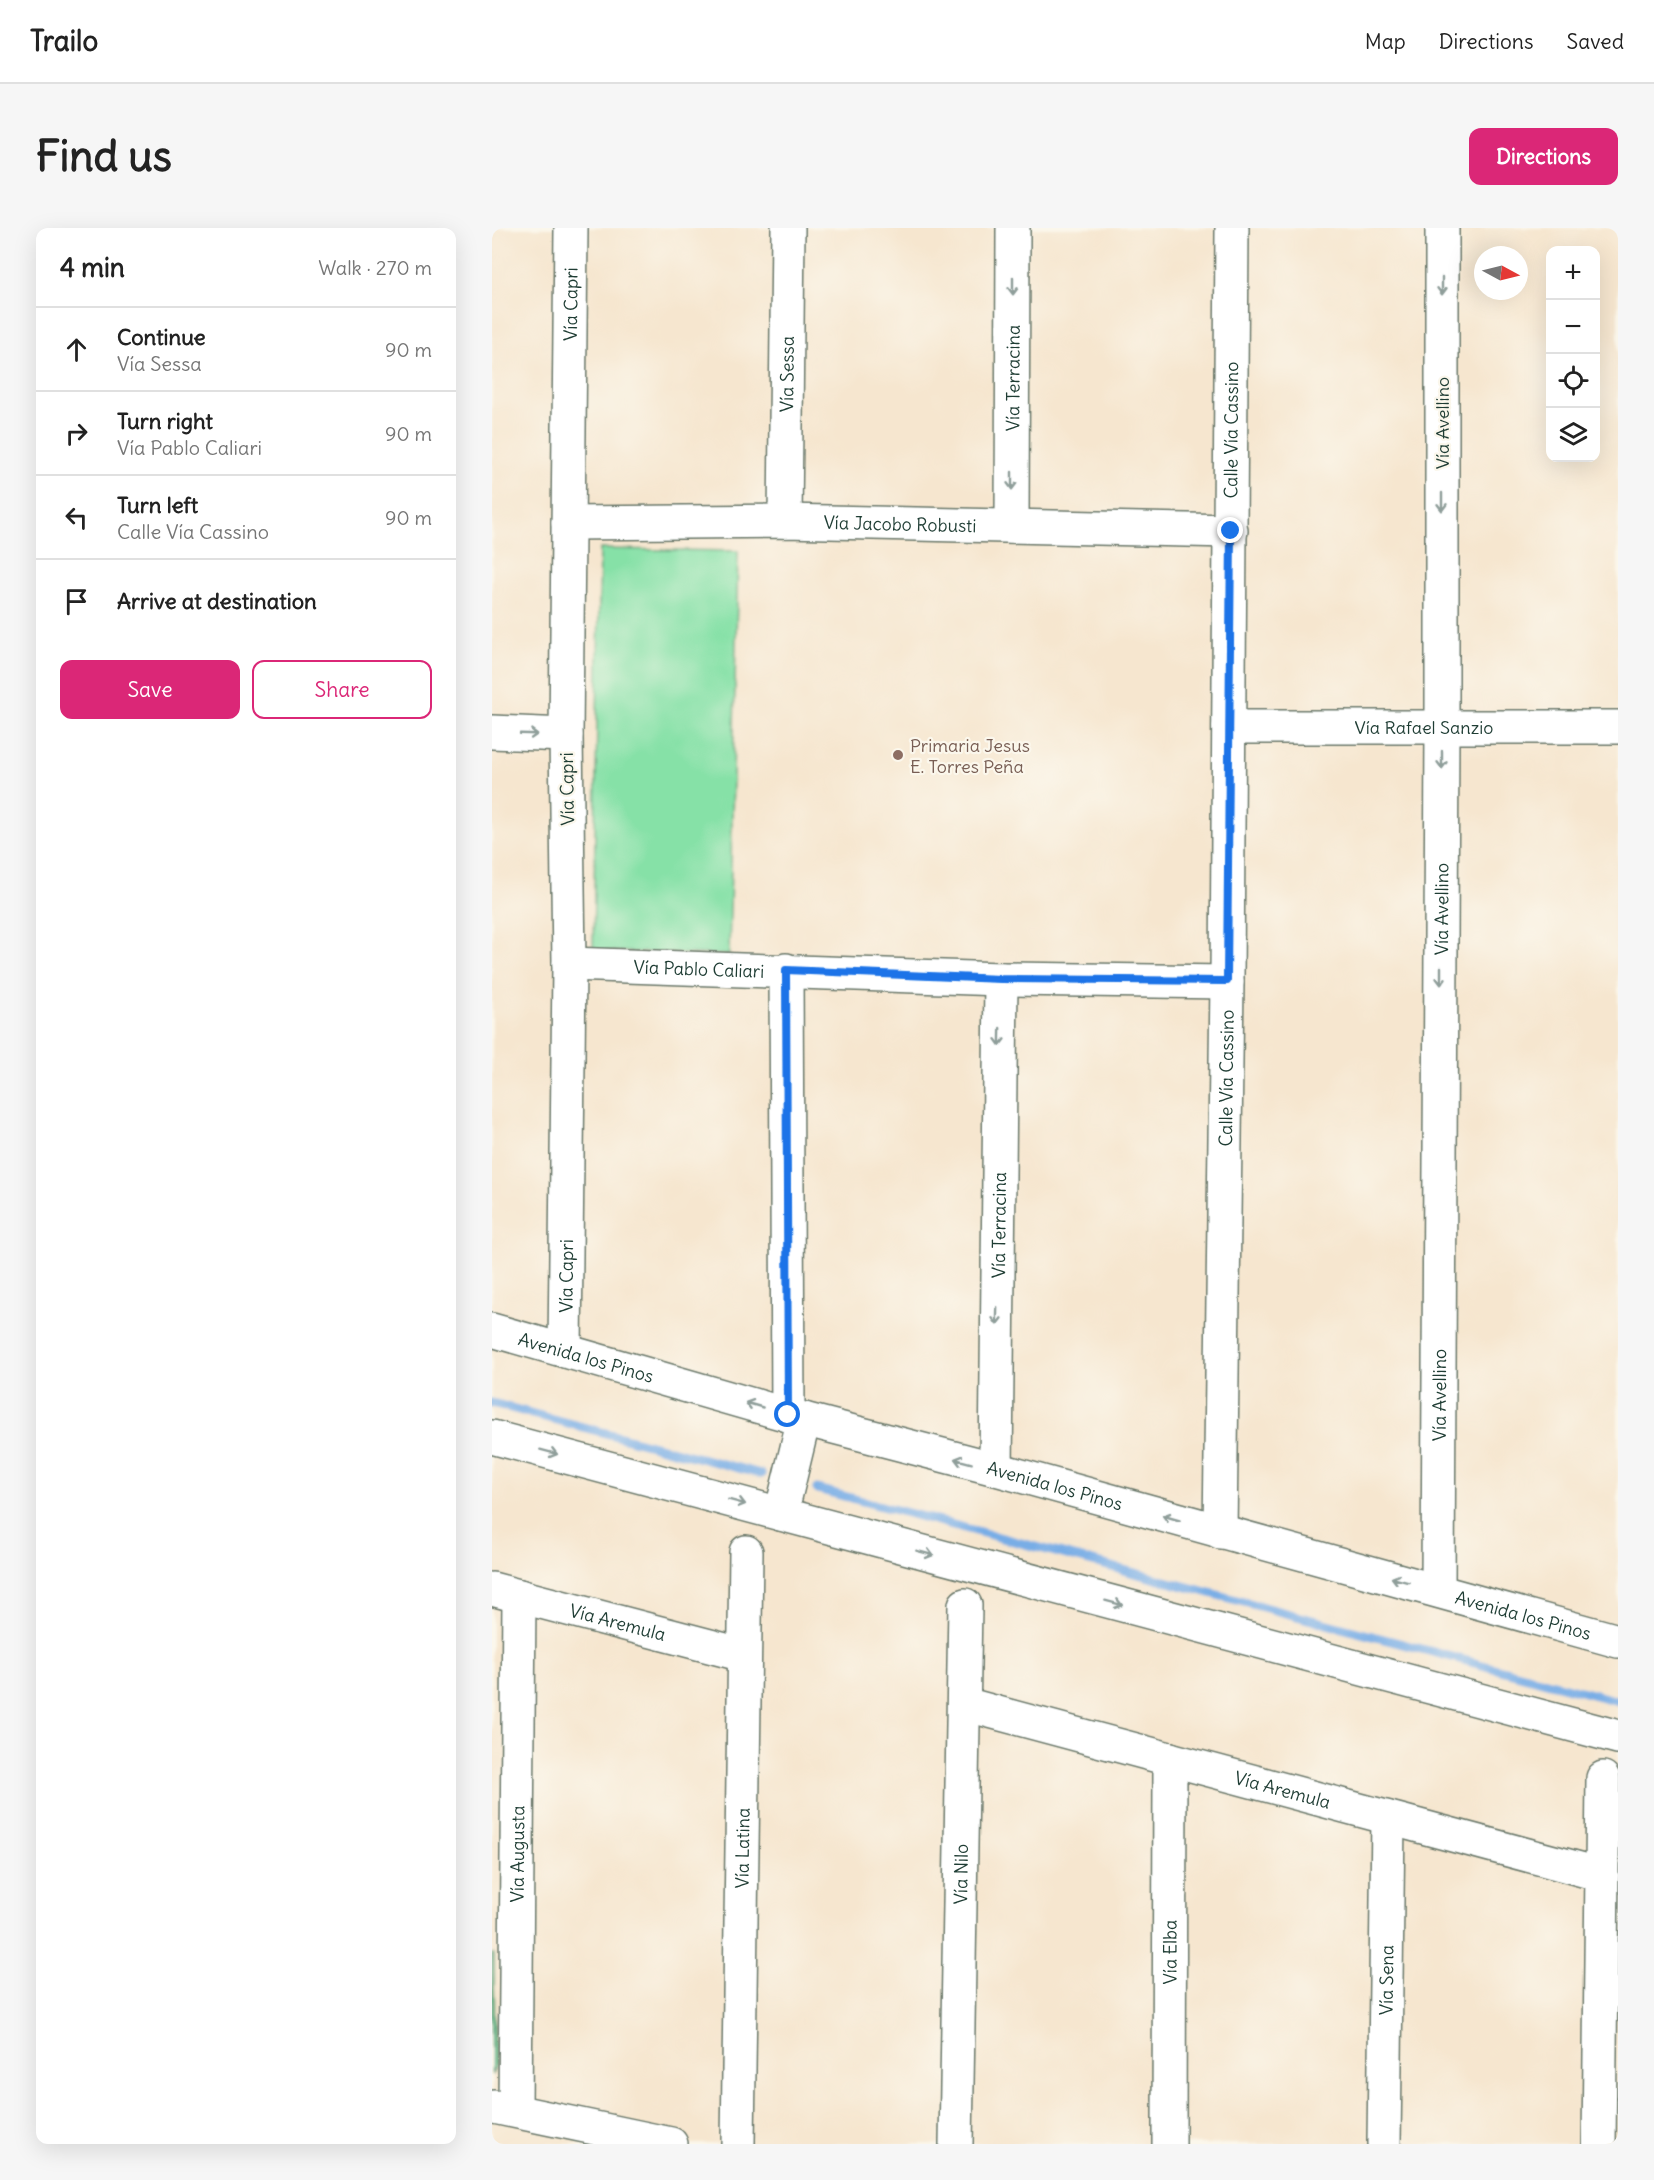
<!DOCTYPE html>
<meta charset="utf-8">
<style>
:root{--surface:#fff;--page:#f6f6f6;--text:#222;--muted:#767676;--line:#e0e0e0;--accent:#db2777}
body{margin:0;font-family:Delius,sans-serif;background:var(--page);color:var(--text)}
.controls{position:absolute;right:18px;top:18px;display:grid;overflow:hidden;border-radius:12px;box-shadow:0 6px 24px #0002}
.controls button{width:54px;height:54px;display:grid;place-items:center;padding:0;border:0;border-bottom:2px solid var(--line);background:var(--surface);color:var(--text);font:30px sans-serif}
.compass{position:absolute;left:982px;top:18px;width:54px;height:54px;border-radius:50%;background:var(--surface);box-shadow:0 6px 24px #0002;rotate:97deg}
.stop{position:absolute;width:18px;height:18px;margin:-14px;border:4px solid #1a73e8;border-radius:50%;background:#fff}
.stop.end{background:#1a73e8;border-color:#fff;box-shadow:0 2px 6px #0008}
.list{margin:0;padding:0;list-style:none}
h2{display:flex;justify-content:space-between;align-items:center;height:78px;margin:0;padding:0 24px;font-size:26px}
h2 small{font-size:20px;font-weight:400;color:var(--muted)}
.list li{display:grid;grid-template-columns:39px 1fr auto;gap:18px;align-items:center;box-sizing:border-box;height:84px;padding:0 24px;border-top:2px solid var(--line)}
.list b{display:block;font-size:22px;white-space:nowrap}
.list p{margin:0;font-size:20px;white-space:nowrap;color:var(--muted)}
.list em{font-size:20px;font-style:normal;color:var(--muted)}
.actions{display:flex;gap:12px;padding:18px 24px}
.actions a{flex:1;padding:14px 0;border:2px solid var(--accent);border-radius:12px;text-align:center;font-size:21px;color:var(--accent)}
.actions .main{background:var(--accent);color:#fff}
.icon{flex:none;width:33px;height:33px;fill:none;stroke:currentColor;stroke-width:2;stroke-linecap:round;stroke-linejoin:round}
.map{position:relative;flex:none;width:1126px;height:1916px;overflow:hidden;border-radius:12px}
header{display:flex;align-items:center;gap:36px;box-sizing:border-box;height:84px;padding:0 30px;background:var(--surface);border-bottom:2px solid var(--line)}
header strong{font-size:28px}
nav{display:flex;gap:33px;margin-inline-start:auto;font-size:21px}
.intro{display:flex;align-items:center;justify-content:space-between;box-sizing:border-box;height:144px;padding:0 36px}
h1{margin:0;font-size:42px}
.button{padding:15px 27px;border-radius:12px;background:var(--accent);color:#fff;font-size:21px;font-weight:700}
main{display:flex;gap:36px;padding:0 36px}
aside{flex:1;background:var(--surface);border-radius:12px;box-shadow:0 6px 24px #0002}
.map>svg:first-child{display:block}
</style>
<header>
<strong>Trailo</strong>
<nav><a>Map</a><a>Directions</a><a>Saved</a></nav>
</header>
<div class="intro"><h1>Find us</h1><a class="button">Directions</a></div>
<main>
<aside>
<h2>4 min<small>Walk · 270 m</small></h2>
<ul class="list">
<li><svg class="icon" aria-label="ahead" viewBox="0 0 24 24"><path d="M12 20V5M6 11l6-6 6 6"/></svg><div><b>Continue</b><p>Vía Sessa</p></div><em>90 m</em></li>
<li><svg class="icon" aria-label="right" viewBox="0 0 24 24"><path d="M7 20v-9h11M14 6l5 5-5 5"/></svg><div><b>Turn right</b><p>Vía Pablo Caliari</p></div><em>90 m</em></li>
<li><svg class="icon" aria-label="left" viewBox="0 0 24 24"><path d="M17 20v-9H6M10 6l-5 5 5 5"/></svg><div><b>Turn left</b><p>Calle Vía Cassino</p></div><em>90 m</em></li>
<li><svg class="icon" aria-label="arrive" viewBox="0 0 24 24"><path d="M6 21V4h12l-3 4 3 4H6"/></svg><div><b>Arrive at destination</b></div></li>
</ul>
<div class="actions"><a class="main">Save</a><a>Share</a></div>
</aside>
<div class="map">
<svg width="1126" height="1916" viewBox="0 0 1126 1916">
<rect width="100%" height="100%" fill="#fbf7ec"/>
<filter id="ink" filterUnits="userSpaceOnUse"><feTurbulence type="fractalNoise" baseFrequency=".0167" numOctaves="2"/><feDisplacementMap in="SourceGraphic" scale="12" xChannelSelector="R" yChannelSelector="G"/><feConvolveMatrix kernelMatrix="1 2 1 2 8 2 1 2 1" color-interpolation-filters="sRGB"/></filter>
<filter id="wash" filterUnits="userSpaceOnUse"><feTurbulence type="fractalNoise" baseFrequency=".008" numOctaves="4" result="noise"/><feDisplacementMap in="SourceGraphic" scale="24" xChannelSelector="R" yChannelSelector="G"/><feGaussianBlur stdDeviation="1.35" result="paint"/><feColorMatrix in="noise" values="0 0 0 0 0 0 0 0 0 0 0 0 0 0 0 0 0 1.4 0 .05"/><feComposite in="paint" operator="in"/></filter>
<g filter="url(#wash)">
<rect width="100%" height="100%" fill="#f6e6cf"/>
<g fill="#86e1a7" stroke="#528f6e" stroke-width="1.5">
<polygon points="108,321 246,323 237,727 101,723"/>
<polygon points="0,1726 2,1726 3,1840 0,1847"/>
</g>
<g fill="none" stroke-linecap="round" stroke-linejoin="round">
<g stroke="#78ade6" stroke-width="9">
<polyline points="0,1175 269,1246"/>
<polyline points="325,1261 1126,1473"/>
</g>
</g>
</g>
<g filter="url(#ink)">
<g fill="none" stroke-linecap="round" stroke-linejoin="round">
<g stroke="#6a786a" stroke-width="36">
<g id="minor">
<path id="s1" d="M 293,293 L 296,0"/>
<path id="s2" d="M 76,295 L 293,293 L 739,303"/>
<path id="s3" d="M 520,298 L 521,0"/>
<path id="s4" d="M 737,499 L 1126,499"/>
<polyline points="0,504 74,507"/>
<path id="s5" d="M 77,736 L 509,751 L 735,754"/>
<polyline points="294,742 296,1187"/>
<path id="s6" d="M 73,1123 L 77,736 L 74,507 L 79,0"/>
<path id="s7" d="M 504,1241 L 509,751"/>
<path id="s8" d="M 728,1304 L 735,754 L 740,0"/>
<path id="s9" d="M 0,1361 L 252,1427"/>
<path id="s10" d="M 946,1362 L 950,499 L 950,0"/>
<path id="s11" d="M 472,1476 L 1110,1647"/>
<polyline points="2,1879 179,1916"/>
<path id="s12" d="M 23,1882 L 27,1368"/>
<path id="s13" d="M 246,1916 L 254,1324"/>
<path id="s14" d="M 464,1916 L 473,1377"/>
<path id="s15" d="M 677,1916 L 678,1531"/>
<path id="s16" d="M 892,1916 L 896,1590"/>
<polyline points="1107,1916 1111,1550"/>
</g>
</g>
<g stroke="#6a786a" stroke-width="36">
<g id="tertiary">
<path id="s17" d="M 0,1102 L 296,1187 L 504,1241 L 1126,1413"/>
<polyline points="0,1209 1126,1509"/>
<polyline points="289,1286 312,1191"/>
</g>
</g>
<use href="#minor" stroke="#fff" stroke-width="33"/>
<use href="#tertiary" stroke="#fff" stroke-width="33"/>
</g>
<defs><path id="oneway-shaft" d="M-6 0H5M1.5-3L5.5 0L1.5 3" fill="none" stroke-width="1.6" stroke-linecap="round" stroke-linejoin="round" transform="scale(1.5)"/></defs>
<g stroke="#8f9e9a">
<use href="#oneway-shaft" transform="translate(521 58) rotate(90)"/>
<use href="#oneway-shaft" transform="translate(950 58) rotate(90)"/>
<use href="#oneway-shaft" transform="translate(520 253) rotate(90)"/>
<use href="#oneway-shaft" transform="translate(950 274) rotate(90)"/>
<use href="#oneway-shaft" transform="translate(37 506) rotate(2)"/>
<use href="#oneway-shaft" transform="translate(950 532) rotate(90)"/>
<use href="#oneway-shaft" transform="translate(949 748) rotate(90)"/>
<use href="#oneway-shaft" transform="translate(508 809) rotate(91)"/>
<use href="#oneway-shaft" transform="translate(505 1088) rotate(91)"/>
<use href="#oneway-shaft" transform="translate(262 1177) rotate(-164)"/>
<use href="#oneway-shaft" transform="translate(57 1224) rotate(15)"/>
<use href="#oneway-shaft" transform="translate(471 1233) rotate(-165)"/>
<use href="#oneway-shaft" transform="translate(245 1274) rotate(15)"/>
<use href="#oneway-shaft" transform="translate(679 1290) rotate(-164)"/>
<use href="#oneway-shaft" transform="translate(433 1325) rotate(15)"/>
<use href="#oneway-shaft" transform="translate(908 1352) rotate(-165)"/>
<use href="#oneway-shaft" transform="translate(622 1375) rotate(15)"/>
</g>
</g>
<g fill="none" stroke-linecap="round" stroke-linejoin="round" filter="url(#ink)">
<polyline stroke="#1a73e8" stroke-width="8" points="296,1187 294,742 509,751 735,753 739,303"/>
</g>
<circle fill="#8d6e63" stroke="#fbf7ec" stroke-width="2" cx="406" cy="527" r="6"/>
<g text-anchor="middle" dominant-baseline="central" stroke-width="4.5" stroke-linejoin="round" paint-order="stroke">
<g font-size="18" fill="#1f3d34" stroke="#fbf7ec">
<text stroke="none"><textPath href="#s6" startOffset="1047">Vía Capri</textPath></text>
<text stroke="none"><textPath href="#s1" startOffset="147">Vía Sessa</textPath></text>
<text stroke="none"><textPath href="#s3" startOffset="148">Vía Terracina</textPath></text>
<text transform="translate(950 195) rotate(-90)">Vía Avellino</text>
<text stroke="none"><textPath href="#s8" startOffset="1102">Calle Vía Cassino</textPath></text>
<text stroke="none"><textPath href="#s2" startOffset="332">Vía Jacobo Robusti</textPath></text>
<text stroke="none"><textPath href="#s4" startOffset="195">Vía Rafael Sanzio</textPath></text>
<text transform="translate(75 561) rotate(-91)">Vía Capri</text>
<text stroke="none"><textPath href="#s10" startOffset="681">Vía Avellino</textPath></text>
<text stroke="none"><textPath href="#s5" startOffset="130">Vía Pablo Caliari</textPath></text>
<text stroke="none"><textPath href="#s8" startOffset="454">Calle Vía Cassino</textPath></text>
<text stroke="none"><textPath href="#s7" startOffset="244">Vía Terracina</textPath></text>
<text stroke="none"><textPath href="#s6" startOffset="75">Vía Capri</textPath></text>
<text stroke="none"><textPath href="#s17" startOffset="98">Avenida los Pinos</textPath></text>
<text stroke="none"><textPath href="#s10" startOffset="195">Vía Avellino</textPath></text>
<text stroke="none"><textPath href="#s17" startOffset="584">Avenida los Pinos</textPath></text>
<text stroke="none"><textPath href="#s17" startOffset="1070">Avenida los Pinos</textPath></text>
<text stroke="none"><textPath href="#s9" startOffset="130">Vía Aremula</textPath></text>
<text stroke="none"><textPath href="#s11" startOffset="330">Vía Aremula</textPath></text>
<text stroke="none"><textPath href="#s13" startOffset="296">Vía Latina</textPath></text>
<text stroke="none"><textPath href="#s12" startOffset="256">Vía Augusta</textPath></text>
<text stroke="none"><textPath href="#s14" startOffset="270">Vía Nilo</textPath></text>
<text stroke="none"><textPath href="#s15" startOffset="192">Vía Elba</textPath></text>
<text stroke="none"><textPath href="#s16" startOffset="164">Vía Sena</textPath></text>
</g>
<g font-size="18" fill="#785e54" stroke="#fbf7ec" text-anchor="start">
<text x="418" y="517">Primaria Jesus<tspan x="418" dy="21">E. Torres Peña</tspan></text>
</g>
</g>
</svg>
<div class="controls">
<button>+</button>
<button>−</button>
<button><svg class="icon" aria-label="locate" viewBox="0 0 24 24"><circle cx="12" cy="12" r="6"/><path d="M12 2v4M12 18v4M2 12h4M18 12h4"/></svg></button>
<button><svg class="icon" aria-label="layers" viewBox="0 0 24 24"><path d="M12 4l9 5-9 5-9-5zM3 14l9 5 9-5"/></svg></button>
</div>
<svg class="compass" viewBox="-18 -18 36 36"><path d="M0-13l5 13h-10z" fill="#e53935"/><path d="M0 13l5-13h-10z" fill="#767676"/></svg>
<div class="stop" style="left:296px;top:1187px"></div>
<div class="stop end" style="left:739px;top:303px"></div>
</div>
</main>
